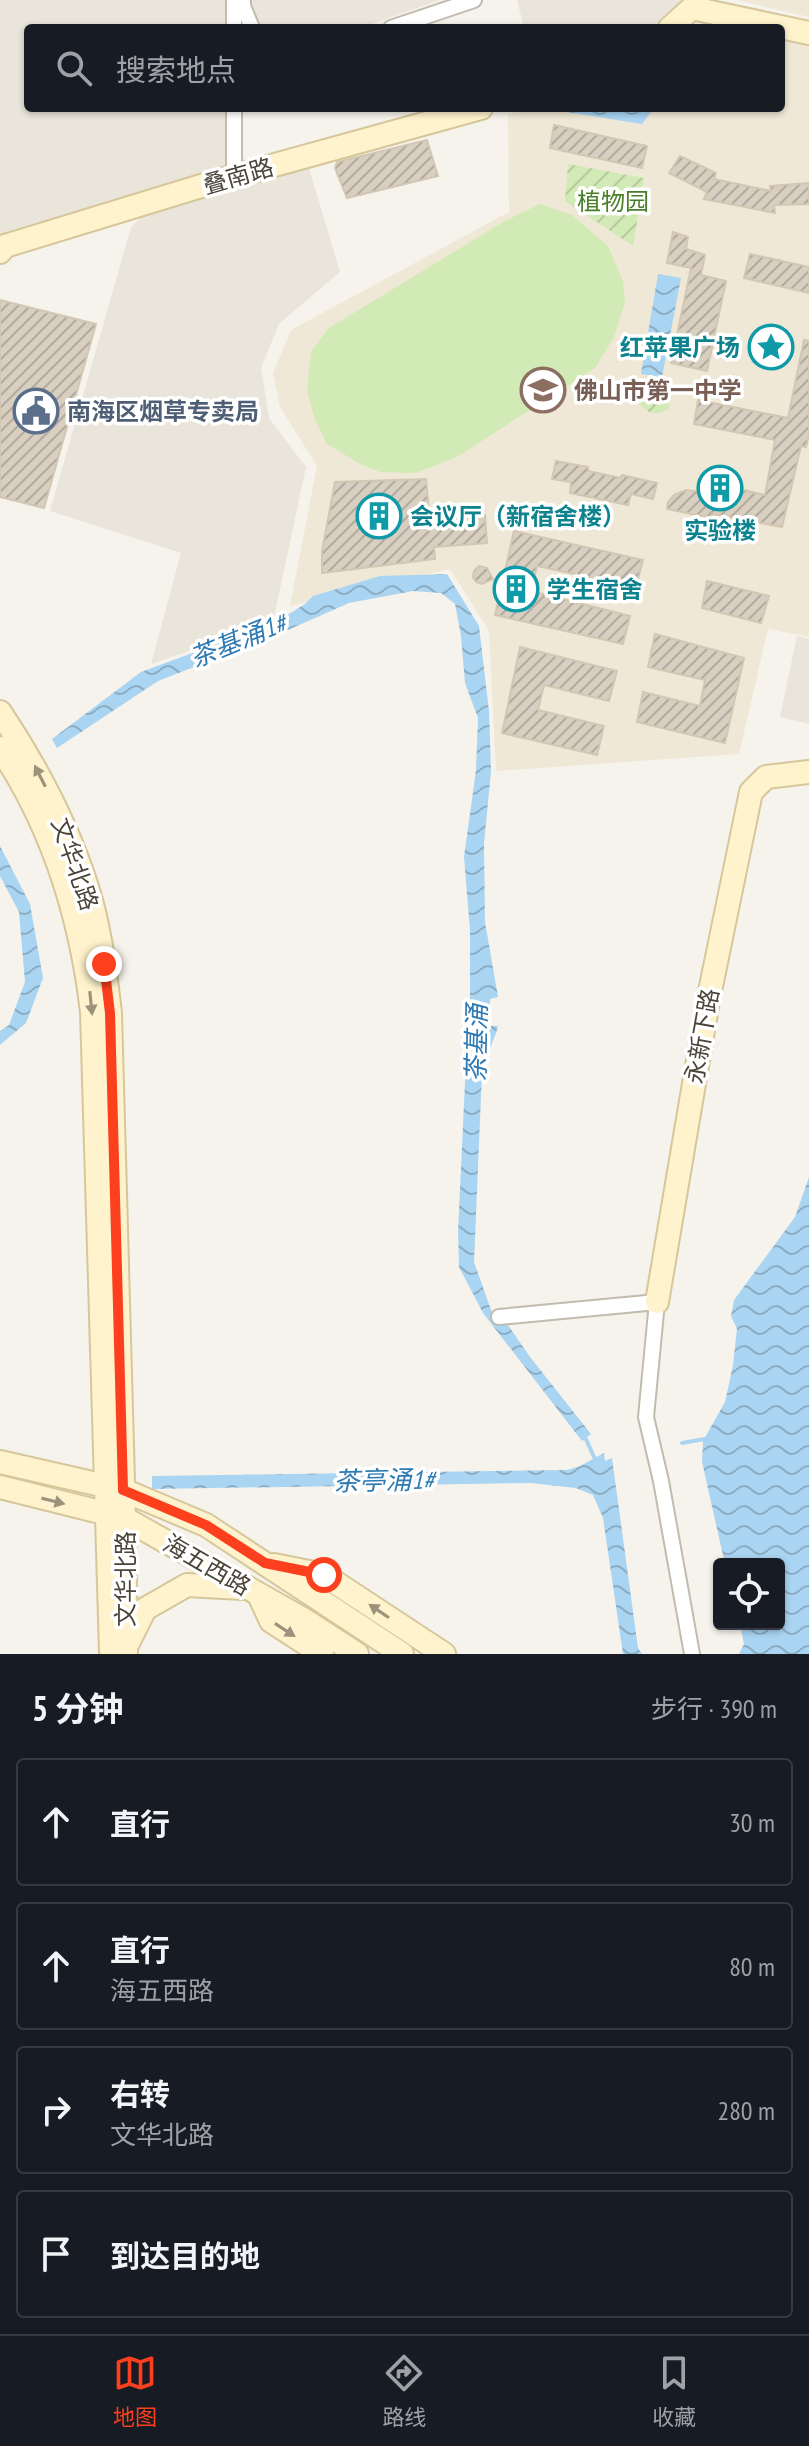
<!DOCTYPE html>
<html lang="zh">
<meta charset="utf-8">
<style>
:root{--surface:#171b24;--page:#20242c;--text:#f1f3f6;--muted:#9ea1a6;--line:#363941;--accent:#fc3f1d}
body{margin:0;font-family:"PT Sans Narrow","Noto Sans SC",sans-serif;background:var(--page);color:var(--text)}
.controls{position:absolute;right:24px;bottom:24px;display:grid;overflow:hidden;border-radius:8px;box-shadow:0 2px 6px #0004}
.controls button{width:72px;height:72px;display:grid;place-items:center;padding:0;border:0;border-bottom:2px solid var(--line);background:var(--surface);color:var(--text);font:40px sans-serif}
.stop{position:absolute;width:24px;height:24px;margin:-18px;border:6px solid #fc3f1d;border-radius:50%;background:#fff}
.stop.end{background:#fc3f1d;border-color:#fff;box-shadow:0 2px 8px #0008}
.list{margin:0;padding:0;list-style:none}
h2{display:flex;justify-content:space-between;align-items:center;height:104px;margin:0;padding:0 32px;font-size:34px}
h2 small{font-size:26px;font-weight:400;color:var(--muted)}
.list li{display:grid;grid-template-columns:52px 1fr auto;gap:24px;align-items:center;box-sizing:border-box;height:128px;margin:0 16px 16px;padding:0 16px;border:2px solid var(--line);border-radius:8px}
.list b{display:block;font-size:30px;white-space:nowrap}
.list p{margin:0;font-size:26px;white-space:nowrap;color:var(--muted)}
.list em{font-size:26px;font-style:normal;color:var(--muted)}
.icon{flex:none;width:44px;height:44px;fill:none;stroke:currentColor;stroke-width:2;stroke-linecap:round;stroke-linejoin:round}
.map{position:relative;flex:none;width:809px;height:1654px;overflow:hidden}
.search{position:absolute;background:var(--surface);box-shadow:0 2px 6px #0004;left:24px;right:24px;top:24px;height:88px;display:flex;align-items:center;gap:20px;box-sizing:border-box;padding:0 28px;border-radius:8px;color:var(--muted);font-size:30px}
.sheet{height:680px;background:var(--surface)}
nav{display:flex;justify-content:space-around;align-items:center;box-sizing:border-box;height:112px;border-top:2px solid var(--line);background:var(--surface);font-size:22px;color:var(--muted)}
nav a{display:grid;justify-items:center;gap:4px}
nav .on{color:var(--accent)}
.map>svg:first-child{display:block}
</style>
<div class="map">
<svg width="809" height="1654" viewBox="0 0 809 1654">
<defs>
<pattern id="garden-furrows" width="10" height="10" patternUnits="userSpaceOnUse" patternTransform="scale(2)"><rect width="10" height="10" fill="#d2eab5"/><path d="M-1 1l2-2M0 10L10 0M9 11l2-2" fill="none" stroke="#b6ca9c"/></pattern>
<pattern id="water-waves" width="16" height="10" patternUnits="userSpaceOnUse" patternTransform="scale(2)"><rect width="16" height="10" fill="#a9d4f2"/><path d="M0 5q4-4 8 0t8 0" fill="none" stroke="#8caec5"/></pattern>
<pattern id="building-hatch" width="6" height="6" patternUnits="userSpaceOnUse" patternTransform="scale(2)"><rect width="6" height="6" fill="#d8cfc1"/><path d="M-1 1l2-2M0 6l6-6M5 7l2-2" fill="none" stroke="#b1aa9e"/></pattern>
</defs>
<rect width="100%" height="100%" fill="#f6f3ec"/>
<g fill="#eae5da">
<polygon points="0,0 230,0 229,28 28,28 28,108 228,108 228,166 6,232 0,238"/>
<polygon points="248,0 440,0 360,28 257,28"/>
<polygon points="517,0 681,0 677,10 650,28 524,28"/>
<polygon points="309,168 340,272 279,324 261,368 269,418 306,467 273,622 151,664 181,553 50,511 131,227 142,216"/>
<polygon points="797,636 809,639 809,724 780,717"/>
</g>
<g fill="#efe8d6">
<polygon points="737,0 809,0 809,17"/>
<polygon points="781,29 809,36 809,637 768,629 739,754 496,771 489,631 450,569 290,606 317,466 280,407 273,373 291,330 509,212 508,115 523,108 781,108"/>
</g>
<polygon fill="#d2eab5" points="540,204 572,215 608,246 623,281 625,302 614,337 595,368 457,457 416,473 380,472 358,463 326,443 314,417 307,390 311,351 329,328 503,222"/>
<g fill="url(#garden-furrows)">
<polygon points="568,164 644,178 633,246 565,201"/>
<path d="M 649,394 L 661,394 L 668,397 L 669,408 C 660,417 641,414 639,399 Z"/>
</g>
<g fill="url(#water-waves)">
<polygon points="558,108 654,108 642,124 554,110"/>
<polygon points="658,274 681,278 662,377 641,374"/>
<polygon points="775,337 782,342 759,367 755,363 751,363"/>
<path d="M 447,574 L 479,626 L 489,711 L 491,771 L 484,844 L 485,922 L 498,997 L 490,999 L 490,1026 L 498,1026 C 494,1042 485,1056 482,1072 L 474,1262 L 491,1310 L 508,1325 L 530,1357 L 591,1434 L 582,1441 L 483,1313 L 459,1267 L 458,1232 L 466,1061 L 473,1060 L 474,1037 L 467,1035 L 470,1012 L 470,930 L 464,857 L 476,770 L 478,718 L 465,683 L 461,636 L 455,604 L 441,593 L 413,591 L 349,603 L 281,633 L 158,681 L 57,748 L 52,739 L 141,672 L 276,622 L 305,604 L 313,596 L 380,576 Z"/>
<polygon points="0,846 30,904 43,978 26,1023 0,1045 0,1031 9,1025 25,982 19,912 0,876"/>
<polygon points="809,1177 809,1654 739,1654 744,1644 740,1624 779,1624 779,1564 725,1564 702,1462 703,1441 725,1402 733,1365 737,1329 731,1316 734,1300 795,1217"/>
<polygon points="604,1453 605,1461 612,1458 638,1648 642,1654 623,1654 603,1518 593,1495 576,1488 531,1483 152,1489 152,1476 567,1470 580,1466"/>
</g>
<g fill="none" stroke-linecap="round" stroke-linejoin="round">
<g stroke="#a9d4f2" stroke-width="4">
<polyline points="584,1435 595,1459"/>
<polyline points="682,1443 705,1439"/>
</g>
</g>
<g fill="url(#building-hatch)" stroke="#d3c7b4" stroke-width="2">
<polygon points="554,125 647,146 642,168 550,148"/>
<polygon points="427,140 438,176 347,198 335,168 337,162"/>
<polygon points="680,156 716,173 714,179 771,191 770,186 809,183 809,204 774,205 775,213 704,199 707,192 669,173"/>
<polygon points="673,232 688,237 686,249 705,255 701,275 726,281 707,371 671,363 691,268 667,263"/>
<polygon points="750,254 809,267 809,293 744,278"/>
<polygon points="0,300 96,324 44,508 0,497"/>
<polygon points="804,340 809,341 809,435 806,447 801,446 782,527 712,514 711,518 667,509 668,502 674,495 686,490 702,492 715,483 765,495 775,440 694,424 698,400 788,418"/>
<polygon points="556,461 588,467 588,471 621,478 622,475 657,483 653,499 631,494 628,505 570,493 571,482 552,479"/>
<polygon points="426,479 430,520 485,515 487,543 434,547 435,559 322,573 322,551 335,482"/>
<polygon points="514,531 643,560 636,587 537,566 531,591 630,616 623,644 495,615"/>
<polygon points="479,566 487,568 493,579 482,584 476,582 473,577 474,571"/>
<polygon points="707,581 769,596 761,623 702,608"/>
<polygon points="655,634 744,658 725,743 637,722 643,692 700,706 705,680 648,667"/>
<polygon points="520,647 617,671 609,701 544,685 538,710 604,726 597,755 502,733"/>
</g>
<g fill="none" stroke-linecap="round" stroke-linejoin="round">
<g stroke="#c2bbae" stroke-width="18">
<g id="street">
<polyline points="243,0 243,6 252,28"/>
<polyline points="234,28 234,0"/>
<polyline points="391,28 474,0"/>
<polyline points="234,176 234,108"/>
<polyline points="499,1317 657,1302 646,1417 661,1481 692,1654"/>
</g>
</g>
<g stroke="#d6c79b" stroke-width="26">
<g id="secondary">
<polyline points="692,8 809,33"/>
<polyline points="670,28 692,8"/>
<polyline points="0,252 5,246 224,179 481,108"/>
<path d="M 0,712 C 36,766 67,824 87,887 C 100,927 105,971 110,1013 L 124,1518 L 126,1654"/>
<path d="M 0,748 C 53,827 81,918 92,1012 L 111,1652"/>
<polyline points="657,1302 708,1001 751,792 766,777 809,772"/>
<polyline points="0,1462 123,1490 206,1525 402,1654"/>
<polyline points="0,1487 124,1518 303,1619 357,1654"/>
<polyline points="274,1565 324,1575 444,1654"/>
<polyline points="259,1595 271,1621 322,1654"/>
<polyline points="128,1643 145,1609 187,1585 242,1588"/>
</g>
</g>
<use href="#street" stroke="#fff" stroke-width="14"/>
<use href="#secondary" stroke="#fff3cd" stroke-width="22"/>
</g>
<defs><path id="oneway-solid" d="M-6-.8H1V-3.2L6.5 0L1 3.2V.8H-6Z" transform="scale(2)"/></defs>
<g fill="#9c937c">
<use href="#oneway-solid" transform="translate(40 776) rotate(-117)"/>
<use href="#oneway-solid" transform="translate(91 1003) rotate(84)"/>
<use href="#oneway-solid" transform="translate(53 1501) rotate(14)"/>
<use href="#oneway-solid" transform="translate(379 1611) rotate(-146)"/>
<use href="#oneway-solid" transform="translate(285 1630) rotate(33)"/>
</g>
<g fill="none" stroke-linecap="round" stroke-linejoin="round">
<polyline stroke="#fc3f1d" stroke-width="10" points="104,964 110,1013 123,1490 206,1525 265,1563 324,1575"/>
</g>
<defs>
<g id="sight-ring" transform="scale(2.3)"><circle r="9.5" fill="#fff" stroke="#0f9aa8" stroke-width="1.5"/><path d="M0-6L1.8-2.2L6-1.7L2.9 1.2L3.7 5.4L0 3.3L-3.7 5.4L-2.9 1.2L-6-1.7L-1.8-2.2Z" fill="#0f9aa8"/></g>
<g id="school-ring" transform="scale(2.3)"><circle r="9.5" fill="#fff" stroke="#8d6e63" stroke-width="1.5"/><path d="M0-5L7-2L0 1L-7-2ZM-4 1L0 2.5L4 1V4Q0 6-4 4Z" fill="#8d6e63"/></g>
<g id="civic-ring" transform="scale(2.3)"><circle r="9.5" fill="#fff" stroke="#5c6f8a" stroke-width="1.5"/><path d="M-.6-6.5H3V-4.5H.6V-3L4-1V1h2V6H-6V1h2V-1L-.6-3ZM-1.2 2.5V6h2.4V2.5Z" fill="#5c6f8a"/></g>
<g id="building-ring" transform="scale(2.3)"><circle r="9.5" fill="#fff" stroke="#0f9aa8" stroke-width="1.5"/><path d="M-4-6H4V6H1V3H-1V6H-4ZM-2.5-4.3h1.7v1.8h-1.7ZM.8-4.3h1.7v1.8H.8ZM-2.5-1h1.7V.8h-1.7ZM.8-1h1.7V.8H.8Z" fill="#0f9aa8"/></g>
</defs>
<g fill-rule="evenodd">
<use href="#sight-ring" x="771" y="347"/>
<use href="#school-ring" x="543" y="390"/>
<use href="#civic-ring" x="36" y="411"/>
<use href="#building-ring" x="720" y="488"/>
<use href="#building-ring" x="379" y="516"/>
<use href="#building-ring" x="516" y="589"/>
</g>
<g text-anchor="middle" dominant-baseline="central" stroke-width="7" stroke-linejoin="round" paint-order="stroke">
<g font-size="24" fill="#4b4439" stroke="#fff">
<text transform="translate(238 176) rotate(-16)">叠南路</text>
<text transform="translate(75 864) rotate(71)">文华北路</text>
<text transform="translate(702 1036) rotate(-80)">永新下路</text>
<text transform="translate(207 1565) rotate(30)">海五西路</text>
<text transform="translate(125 1579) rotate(-90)">文华北路</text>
</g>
<g font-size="24" fill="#4a7f2a" stroke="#fff">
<text x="613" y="201">植物园</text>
</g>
<g font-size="24" font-weight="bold" fill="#0d838f" stroke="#fff" text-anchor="start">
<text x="740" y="347" text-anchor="end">红苹果广场</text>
<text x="410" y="516">会议厅（新宿舍楼）</text>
<text x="720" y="530" text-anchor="middle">实验楼</text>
<text x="547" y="589">学生宿舍</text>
</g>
<g font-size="24" font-weight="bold" fill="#785e54" stroke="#fff" text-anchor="start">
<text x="574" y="390">佛山市第一中学</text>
</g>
<g font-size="24" font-weight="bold" fill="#4e5e75" stroke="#fff" text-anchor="start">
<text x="67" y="411">南海区烟草专卖局</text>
</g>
<g font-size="26" font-style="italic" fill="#2e7ab2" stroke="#fff">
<text transform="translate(238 640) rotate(-22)">茶基涌1#</text>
<text transform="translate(476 1043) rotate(-89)">茶基涌</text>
<text transform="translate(384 1480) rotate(-1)">茶亭涌1#</text>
</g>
</g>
</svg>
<div class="controls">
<button><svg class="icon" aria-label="locate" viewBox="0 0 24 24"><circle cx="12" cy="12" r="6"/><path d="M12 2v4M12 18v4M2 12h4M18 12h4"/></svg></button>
</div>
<div class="stop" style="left:324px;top:1575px"></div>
<div class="stop end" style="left:104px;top:964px"></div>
<div class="search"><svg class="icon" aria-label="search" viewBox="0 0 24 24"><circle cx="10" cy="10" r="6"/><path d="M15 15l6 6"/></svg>搜索地点</div>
</div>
<section class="sheet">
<h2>5 分钟<small>步行 · 390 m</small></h2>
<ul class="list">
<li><svg class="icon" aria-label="ahead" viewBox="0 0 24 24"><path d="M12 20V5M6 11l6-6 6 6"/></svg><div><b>直行</b></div><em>30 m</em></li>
<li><svg class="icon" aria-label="ahead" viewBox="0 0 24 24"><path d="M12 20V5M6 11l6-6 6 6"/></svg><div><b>直行</b><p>海五西路</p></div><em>80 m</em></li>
<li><svg class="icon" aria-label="right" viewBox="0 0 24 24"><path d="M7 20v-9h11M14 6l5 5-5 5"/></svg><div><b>右转</b><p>文华北路</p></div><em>280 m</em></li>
<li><svg class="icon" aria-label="arrive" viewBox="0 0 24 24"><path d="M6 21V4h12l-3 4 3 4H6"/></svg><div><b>到达目的地</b></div></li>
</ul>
</section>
<nav>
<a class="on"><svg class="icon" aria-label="map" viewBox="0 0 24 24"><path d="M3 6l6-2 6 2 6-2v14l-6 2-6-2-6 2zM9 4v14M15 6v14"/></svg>地图</a>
<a><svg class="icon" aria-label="directions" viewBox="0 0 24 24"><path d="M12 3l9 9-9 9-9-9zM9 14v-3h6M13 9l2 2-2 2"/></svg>路线</a>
<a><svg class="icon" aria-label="saved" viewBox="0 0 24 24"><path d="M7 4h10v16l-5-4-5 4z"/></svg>收藏</a>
</nav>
